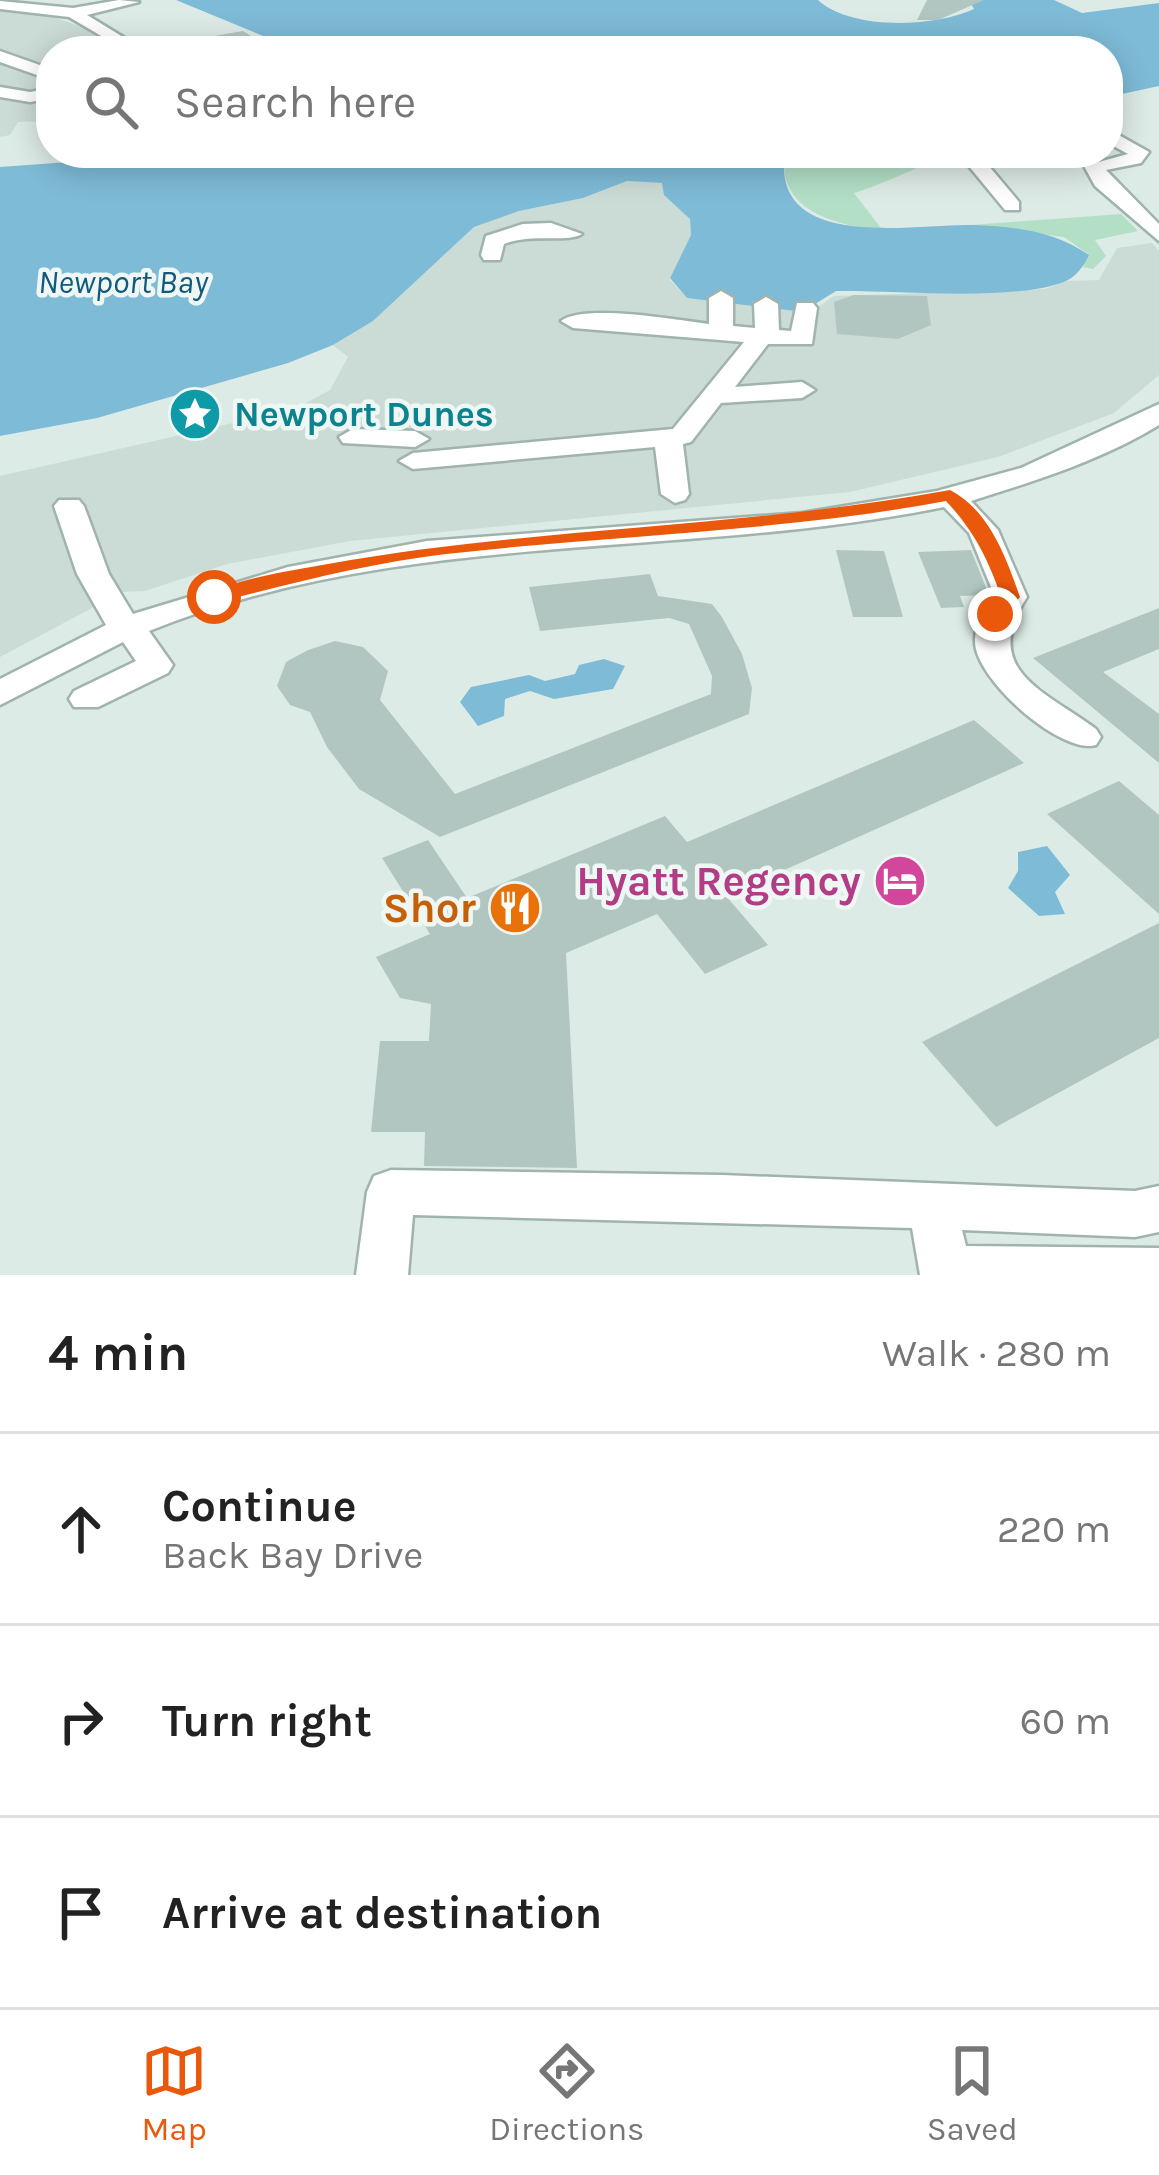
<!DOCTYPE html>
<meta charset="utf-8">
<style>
:root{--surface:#fff;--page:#f6f6f6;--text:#222;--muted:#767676;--line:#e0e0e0;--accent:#ea580c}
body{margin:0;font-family:Karla,sans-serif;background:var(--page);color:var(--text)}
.stop{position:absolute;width:36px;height:36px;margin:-27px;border:9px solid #ea580c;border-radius:50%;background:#fff}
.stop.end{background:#ea580c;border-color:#fff;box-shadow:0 3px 12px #0008}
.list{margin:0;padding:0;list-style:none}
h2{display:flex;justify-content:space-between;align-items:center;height:156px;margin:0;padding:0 48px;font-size:51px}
h2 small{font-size:39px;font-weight:400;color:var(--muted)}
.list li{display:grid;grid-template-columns:78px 1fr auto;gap:36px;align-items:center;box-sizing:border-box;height:192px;padding:0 48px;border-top:3px solid var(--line)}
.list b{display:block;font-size:45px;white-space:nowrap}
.list p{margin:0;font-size:39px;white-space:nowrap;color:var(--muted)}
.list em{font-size:39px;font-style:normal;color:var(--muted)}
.icon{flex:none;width:66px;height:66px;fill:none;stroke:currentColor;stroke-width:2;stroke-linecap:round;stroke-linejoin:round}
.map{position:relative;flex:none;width:1159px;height:1275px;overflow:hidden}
.search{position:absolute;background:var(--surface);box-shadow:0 6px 30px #0003;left:36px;right:36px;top:36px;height:132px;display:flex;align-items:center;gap:30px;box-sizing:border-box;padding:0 42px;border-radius:48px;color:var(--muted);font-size:45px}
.sheet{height:732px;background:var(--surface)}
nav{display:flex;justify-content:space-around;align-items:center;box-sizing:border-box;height:168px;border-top:3px solid var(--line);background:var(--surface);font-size:33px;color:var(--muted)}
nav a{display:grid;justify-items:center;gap:6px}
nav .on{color:var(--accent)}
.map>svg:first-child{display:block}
</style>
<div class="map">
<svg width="1159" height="1275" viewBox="0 0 1159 1275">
<rect width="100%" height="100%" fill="#ddebe7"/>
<g fill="#cbdbd6">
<polygon points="0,10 42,13 93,31 122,51 51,51 51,121 18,122 10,135 0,137"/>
<polygon points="627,181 662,183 665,195 690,219 691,235 669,279 687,298 812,311 834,296 1045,289 1067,281 1099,280 1117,248 1152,243 1159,251 1159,375 1114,413 998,457 850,492 350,541 227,564 145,591 122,592 0,657 0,476 295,409 330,390 348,357 333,345 373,321 474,227 519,211 583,198"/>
</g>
<g fill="#b3dfc6">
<path d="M 785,153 L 921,153 L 931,159 C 924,167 868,189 854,193 L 884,232 C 838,224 776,213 785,153 Z"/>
<polygon points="1121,214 1138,231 1095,240 1106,256 1093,269 1083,267 1088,254 1064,237 970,225"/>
</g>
<g fill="#7ebbd7">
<path d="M 176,0 L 818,0 C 852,31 935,27 974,9 L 969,0 L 1054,0 L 1082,13 L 1159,3 L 1159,86 L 1108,97 L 1108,51 L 281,51 L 268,38 Z"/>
<path d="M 193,153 L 785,153 C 770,254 918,223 972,225 C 1015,227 1053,230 1089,255 C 1084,266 1076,277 1064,282 C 1010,302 897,290 836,291 L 815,304 L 813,313 L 687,298 L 670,278 L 691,235 L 690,219 L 664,195 L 662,183 L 627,181 L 583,198 L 519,211 L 474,227 L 373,321 L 333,345 L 288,363 L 97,418 L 0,436 L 0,167 Z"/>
<polygon points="604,659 625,666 613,689 554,699 530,691 505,699 504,716 478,726 460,702 471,687 529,675 545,681 575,674 579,665"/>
<polygon points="1047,846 1070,875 1055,892 1065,914 1039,916 1008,888 1018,871 1018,852"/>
</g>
<g fill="#b2c6c1">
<polygon points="927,0 984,0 938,20 917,20"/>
<polygon points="243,31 276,51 231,51 219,42 206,51 192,51 191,40"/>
<polygon points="854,295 927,296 931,325 898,339 837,334 834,302"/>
<polygon points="836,550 884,551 903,617 853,617"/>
<polygon points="971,550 989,595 960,596 964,607 941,608 918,552"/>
<polygon points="650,574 658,596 712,604 722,617 742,654 752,688 749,714 440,837 359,789 327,747 310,712 290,705 277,686 286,662 308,650 335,641 363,647 388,671 380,700 455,794 711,694 712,676 689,624 669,618 540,631 529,587"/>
<polygon points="1159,608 1159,649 1103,672 1159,714 1159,763 1033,658"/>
<polygon points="974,720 1024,763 726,896 768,945 705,974 657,914 566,953 577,1168 424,1166 425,1132 371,1132 380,1041 429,1041 431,1004 400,998 376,957 430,934 382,858 428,840 467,898 665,816 687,842"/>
<polygon points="1119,781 1159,815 1159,914 1047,814"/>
<polygon points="1159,923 1159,1038 996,1127 922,1042"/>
</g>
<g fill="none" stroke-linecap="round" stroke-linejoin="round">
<g stroke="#a0b3af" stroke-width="5">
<g id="minor">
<polygon points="119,0 139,2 87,15 146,51 127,51 69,17 0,9 0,1 73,8"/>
<polygon points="218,46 225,48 227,51 210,51"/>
<polygon points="0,51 51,69 51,80 0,62"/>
<polygon points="0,87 30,92 51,88 51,98 30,102 0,97"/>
<polygon points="1108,129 1149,152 1141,163 1106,170 1159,224 1159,241 1095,186 1084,166 1128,154 1108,143"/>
<polygon points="958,153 978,153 1019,202 1019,210 1005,210"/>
<path d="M 551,223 L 582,234 C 569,243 530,233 504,244 L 500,260 L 484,260 L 481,255 L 486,236 L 523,224 Z"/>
<path d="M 721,291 L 733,298 L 733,326 L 755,328 L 754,304 L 766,297 L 778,304 L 779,330 L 791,331 L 797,303 L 813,303 L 817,308 L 812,344 L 768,344 L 735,387 L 802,382 L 815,390 L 802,398 L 721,403 L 691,442 L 683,444 L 689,494 L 685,500 L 675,503 L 661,494 L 655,447 L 413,469 L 399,461 L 413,453 L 673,429 L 744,342 L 573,328 L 561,321 C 583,303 678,320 709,324 L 709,298 Z"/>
<path d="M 1159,404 L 1159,425 C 1102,460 1035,481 971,501 L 998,530 L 1027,597 C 980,670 1043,690 1096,729 L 1101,737 L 1096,745 C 1061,755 973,678 975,640 C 975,623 986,610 995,597 L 969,533 L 944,507 C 677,561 407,527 149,631 L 173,665 L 168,673 L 98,707 L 74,707 L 69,699 L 74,691 L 136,661 L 123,642 L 0,705 L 0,679 L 106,625 L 77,574 L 54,506 L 59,500 L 79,500 L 84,506 L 109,574 L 133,614 L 288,567 L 427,541 L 802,513 L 937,491 L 1021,468 Z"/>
<polygon points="353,429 415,431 429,439 415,447 343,443 339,437"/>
<polygon points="391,1170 722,1175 1135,1191 1159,1186 1159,1232 1135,1237 962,1230 966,1246 1159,1248 1159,1275 920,1275 912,1228 413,1215 408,1275 356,1275 367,1192 374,1176"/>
</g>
</g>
<use href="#minor" fill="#fff" fill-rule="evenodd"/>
</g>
<path fill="#ea580c" d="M 950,490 C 989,510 1006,557 1020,597 L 1002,618 L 986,614 L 1001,596 C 987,557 974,531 946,501 C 780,532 613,535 446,554 C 368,563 290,584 214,603 L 205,597 C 229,579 296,570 328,564 C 534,527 744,528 950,490 Z"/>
<defs>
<g id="sight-disc" transform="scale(2.7)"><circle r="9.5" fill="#0f9aa8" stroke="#eef7f4"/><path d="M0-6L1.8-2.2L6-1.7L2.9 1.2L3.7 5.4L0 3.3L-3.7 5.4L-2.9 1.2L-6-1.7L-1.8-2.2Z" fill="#fff"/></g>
<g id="hotel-disc" transform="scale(2.7)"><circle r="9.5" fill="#d1479c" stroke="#eef7f4"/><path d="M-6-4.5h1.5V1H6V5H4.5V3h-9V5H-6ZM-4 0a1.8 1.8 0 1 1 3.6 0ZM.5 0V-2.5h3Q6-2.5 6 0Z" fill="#fff"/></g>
<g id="restaurant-disc" transform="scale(2.7)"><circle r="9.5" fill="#e8710a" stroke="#eef7f4"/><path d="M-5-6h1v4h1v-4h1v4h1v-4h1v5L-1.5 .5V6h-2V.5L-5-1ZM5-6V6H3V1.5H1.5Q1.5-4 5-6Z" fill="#fff"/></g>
</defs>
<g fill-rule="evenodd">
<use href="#sight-disc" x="195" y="414"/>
<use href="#hotel-disc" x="900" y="881"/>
<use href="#restaurant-disc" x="515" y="908"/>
</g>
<g text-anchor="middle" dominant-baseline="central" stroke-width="9" stroke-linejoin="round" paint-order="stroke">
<g font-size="33" font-style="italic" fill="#125a7d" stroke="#eef7f4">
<text x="123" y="282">Newport Bay</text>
</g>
<g font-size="36" font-weight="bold" fill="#0d838f" stroke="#eef7f4" text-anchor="start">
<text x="234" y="414">Newport Dunes</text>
</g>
<g font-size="42" font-weight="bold" fill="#b23c85" stroke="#eef7f4" text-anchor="end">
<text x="861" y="881">Hyatt Regency</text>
</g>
<g font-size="42" font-weight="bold" fill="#c56008" stroke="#eef7f4" text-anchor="end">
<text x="476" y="908">Shor</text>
</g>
</g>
</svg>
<div class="stop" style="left:214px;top:597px"></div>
<div class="stop end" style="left:995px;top:614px"></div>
<div class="search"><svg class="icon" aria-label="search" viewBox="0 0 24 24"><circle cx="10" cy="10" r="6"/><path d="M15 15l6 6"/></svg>Search here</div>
</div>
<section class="sheet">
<h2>4 min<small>Walk · 280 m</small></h2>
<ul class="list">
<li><svg class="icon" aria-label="ahead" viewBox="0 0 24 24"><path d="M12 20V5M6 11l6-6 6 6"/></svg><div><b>Continue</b><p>Back Bay Drive</p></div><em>220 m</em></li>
<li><svg class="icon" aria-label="right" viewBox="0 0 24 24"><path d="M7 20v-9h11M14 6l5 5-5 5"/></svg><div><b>Turn right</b></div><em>60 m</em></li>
<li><svg class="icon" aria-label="arrive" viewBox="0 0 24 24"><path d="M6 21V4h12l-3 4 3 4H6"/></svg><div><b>Arrive at destination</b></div></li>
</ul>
</section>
<nav>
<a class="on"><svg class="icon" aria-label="map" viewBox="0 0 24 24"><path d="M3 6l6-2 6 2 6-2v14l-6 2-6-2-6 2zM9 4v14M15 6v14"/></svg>Map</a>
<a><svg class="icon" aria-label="directions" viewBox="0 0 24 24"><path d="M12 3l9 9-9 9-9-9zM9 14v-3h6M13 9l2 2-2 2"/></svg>Directions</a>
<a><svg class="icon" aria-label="saved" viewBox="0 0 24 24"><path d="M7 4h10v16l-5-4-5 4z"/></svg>Saved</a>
</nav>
